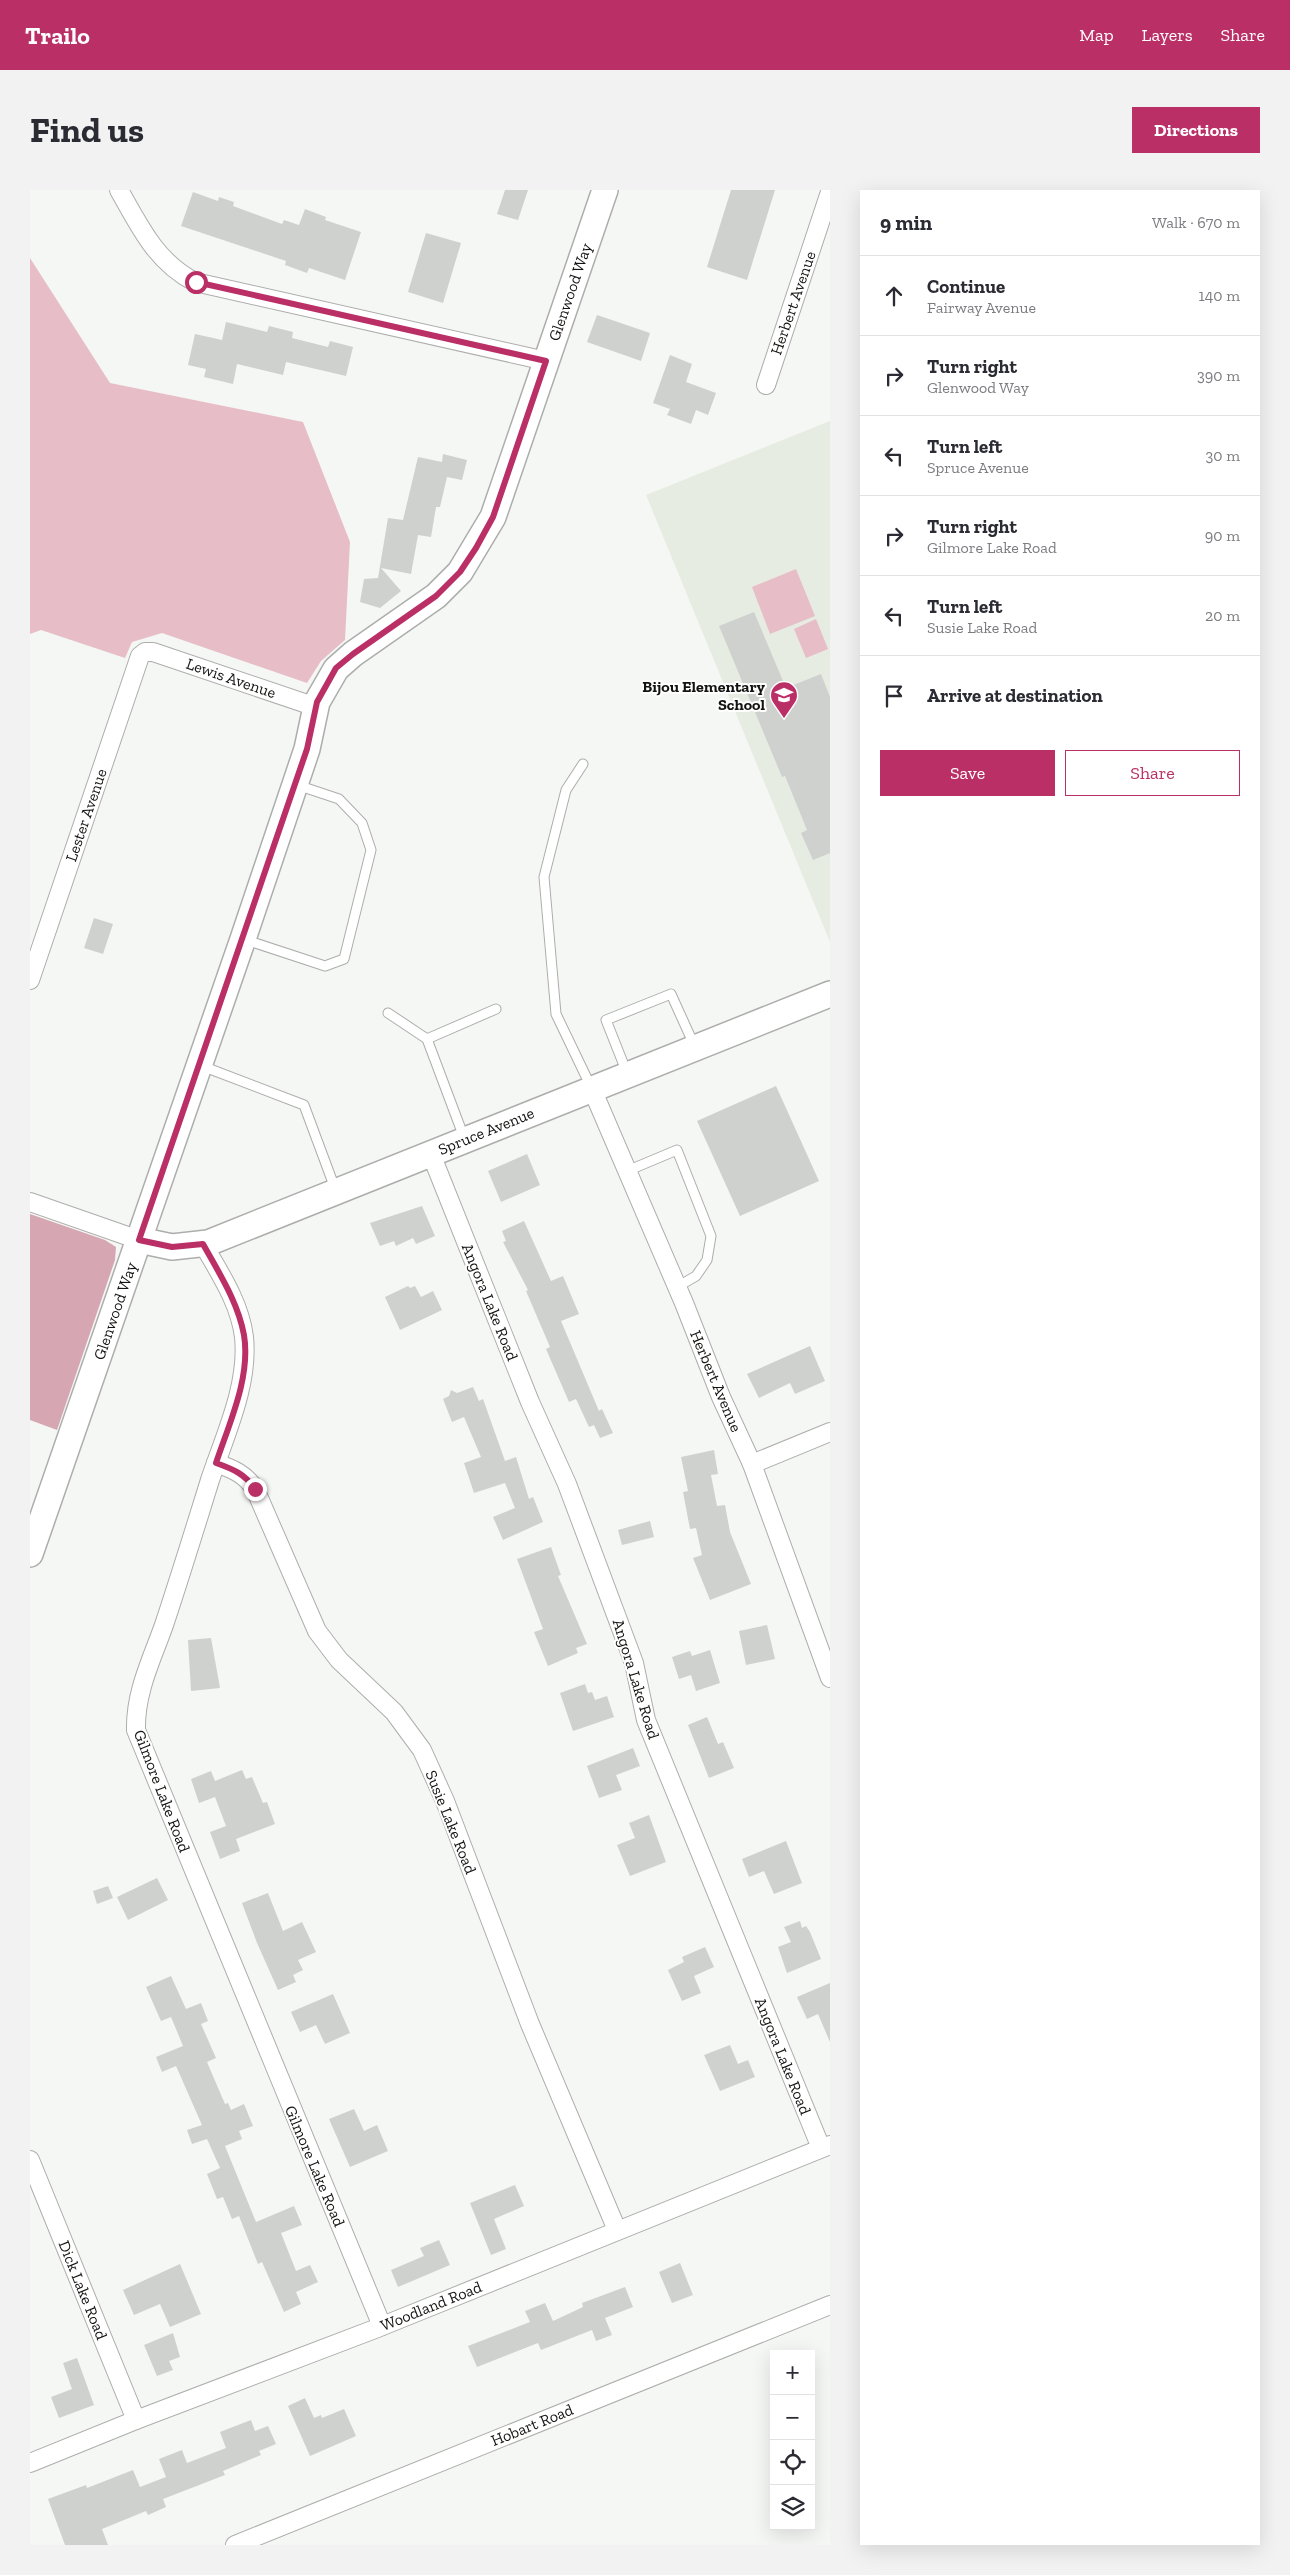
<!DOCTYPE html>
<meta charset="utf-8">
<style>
:root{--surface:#fff;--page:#f2f2f3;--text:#2b2b33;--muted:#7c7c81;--line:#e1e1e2;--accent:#ba2f66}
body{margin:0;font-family:"Zilla Slab",serif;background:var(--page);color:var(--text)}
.controls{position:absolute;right:15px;bottom:15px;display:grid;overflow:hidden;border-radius:0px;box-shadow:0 5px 20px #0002}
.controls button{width:45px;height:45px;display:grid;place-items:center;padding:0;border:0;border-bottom:1px solid var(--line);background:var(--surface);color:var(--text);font:25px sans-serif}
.stop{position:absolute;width:15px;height:15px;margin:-11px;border:4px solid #ba2f66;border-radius:50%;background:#fff}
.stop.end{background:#ba2f66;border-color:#fff;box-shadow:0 1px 5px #0008}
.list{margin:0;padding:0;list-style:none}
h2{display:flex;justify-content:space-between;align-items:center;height:65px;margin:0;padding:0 20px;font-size:21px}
h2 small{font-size:16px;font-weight:400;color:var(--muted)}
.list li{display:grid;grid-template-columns:32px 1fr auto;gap:15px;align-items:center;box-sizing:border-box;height:80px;padding:0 20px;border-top:1px solid var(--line)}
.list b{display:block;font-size:19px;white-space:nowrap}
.list p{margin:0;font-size:16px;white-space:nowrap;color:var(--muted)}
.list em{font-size:16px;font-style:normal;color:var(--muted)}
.actions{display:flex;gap:10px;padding:15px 20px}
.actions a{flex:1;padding:11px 0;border:1px solid var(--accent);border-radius:0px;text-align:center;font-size:18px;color:var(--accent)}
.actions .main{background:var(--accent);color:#fff}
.icon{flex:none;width:28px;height:28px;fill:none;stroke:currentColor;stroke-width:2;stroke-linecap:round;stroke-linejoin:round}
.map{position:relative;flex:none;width:800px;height:2355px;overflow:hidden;border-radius:0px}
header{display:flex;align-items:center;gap:30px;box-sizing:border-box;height:70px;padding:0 25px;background:var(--accent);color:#fff}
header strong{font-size:24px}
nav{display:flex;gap:28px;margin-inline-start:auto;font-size:18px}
.intro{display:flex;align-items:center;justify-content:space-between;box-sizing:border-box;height:120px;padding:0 30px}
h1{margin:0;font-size:35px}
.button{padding:12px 22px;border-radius:0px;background:var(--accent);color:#fff;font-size:18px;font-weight:700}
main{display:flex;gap:30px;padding:0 30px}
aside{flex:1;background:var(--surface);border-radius:0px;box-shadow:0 5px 20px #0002}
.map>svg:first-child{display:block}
</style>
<header>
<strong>Trailo</strong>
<nav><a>Map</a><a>Layers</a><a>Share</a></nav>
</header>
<div class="intro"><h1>Find us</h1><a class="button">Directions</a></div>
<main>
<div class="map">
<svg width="800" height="2355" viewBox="0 0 800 2355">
<rect width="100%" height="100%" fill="#f5f7f4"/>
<polygon fill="#e7ece2" points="800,231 800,752 616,305"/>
<g fill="#e7bdc7">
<polygon points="0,68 80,193 273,232 320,352 315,450 291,471 277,493 132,443 102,452 95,468 11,440 0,444"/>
<polygon points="766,379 785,426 740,444 722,397"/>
<polygon points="786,429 798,459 776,468 764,439"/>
</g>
<polygon fill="#d6a6b3" points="0,1024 75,1050 86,1057 85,1070 27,1240 0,1230"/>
<g fill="#cfd1ce">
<polygon points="475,0 498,0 488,30 467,24"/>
<polygon points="701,0 745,0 717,90 677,77"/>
<polygon points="163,2 188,11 189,7 204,12 203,16 252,34 254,30 269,35 275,19 296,27 295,30 331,42 315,90 279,78 277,83 255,75 256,71 151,36"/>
<polygon points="396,43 431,53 413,113 378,102"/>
<polygon points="567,125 620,143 611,171 557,152"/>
<polygon points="196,132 237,142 239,136 263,142 262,148 298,157 300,151 323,157 316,186 256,172 253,185 207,174 203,194 174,187 176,179 158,175 165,144 192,150"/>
<polygon points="640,165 662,174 656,192 686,203 678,225 666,220 661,234 637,225 640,219 623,213"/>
<polygon points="413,264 437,270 432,290 417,287 410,317 406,317 401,347 388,345 381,384 351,378 371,401 350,418 330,412 334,389 348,388 358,328 373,330 388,267 412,272"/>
<polygon points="724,422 756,498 791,484 800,507 800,663 783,670 771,643 777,640 755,586 752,587 689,436"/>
<polygon points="64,728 83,734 73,764 54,758"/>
<polygon points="746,896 789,991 710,1026 667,931"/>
<polygon points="497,964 510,995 471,1012 458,981"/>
<polygon points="392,1016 405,1046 386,1054 383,1048 366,1056 364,1051 350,1056 340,1033"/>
<polygon points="494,1031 521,1091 533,1086 549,1124 531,1131 569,1221 572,1219 583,1243 570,1248 564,1235 559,1237 546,1209 539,1212 516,1159 520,1157 496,1101 498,1100 473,1052 476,1051 472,1041"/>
<polygon points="378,1096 380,1098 385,1096 391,1107 403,1101 412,1120 370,1140 355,1107"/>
<polygon points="780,1156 795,1191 765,1204 760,1193 729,1208 717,1184"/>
<polygon points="443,1197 449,1211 453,1209 475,1271 486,1267 499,1309 503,1307 513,1332 473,1350 463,1327 485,1318 475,1293 444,1303 434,1273 451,1267 434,1227 422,1232 413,1209 419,1206 421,1200 427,1203"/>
<polygon points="684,1260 688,1284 681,1285 687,1316 695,1315 700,1342 721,1394 680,1410 663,1368 672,1365 666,1338 660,1339 653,1302 658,1301 651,1267"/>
<polygon points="620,1331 624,1347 592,1355 588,1340"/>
<polygon points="521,1357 531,1385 528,1386 557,1454 546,1458 548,1463 518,1476 504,1442 513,1439 487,1369"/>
<polygon points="737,1435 745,1469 716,1475 709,1441"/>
<polygon points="181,1448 190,1498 161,1501 158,1450"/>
<polygon points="680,1460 690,1493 666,1501 661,1485 649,1489 642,1467 660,1461 662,1466"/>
<polygon points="555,1494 558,1503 562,1502 565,1510 577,1506 584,1527 543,1541 530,1503"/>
<polygon points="677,1527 688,1554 693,1552 704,1578 679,1588 658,1535"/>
<polygon points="603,1558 610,1576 586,1585 592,1600 569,1608 557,1576"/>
<polygon points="212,1580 216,1589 222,1587 233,1613 237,1612 245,1634 206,1649 210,1661 190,1669 180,1642 196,1636 185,1607 169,1613 161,1589 181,1581 185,1591"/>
<polygon points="619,1625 636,1672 600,1686 587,1655 605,1648 599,1633"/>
<polygon points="756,1651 772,1693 744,1704 734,1681 719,1687 712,1669"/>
<polygon points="127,1688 138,1710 98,1730 87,1707"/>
<polygon points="78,1696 83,1708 67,1714 63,1701"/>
<polygon points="238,1703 253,1741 272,1732 286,1762 268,1770 273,1780 263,1785 266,1792 248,1800 227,1753 212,1713"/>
<polygon points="770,1731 772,1738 776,1736 780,1742 791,1769 757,1783 748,1757 761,1752 754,1737"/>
<polygon points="675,1757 684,1777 664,1786 671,1803 652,1811 638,1780 654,1772 652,1767"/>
<polygon points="141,1786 156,1819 171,1813 178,1831 171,1834 186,1868 177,1872 195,1914 198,1913 201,1920 214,1914 223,1936 209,1941 212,1949 195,1956 226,2032 264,2016 272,2035 251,2043 266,2081 280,2075 288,2092 266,2102 271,2114 254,2122 232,2072 228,2074 209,2026 202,2029 193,2007 187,2009 177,1984 190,1978 177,1949 162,1954 157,1940 172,1935 146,1876 132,1882 126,1867 153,1856 141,1827 131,1831 116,1797"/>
<polygon points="800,1793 800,1852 788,1824 777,1829 767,1807"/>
<polygon points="303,1804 320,1843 295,1854 286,1835 270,1842 261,1822"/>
<polygon points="700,1855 708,1874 718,1870 725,1887 690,1901 674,1865"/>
<polygon points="324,1919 334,1941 347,1935 358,1961 320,1977 299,1929"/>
<polygon points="485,1995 494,2016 464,2029 476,2059 461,2065 440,2013"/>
<polygon points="409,2050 420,2075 368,2097 361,2080 394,2066 390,2058"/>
<polygon points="650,2073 663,2105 642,2113 629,2082"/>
<polygon points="150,2074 171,2124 140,2137 130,2114 104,2125 93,2100"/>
<polygon points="595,2097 603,2117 575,2128 582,2145 566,2151 562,2140 511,2160 508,2153 447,2177 438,2156 500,2132 495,2121 515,2113 523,2131 553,2117 552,2113"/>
<polygon points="143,2143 150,2167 139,2171 143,2180 127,2186 114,2155"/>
<polygon points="47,2168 64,2215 29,2228 21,2207 42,2199 33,2173"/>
<polygon points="275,2208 284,2228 291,2225 292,2228 314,2219 326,2246 280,2266 258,2216"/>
<polygon points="221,2230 225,2241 238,2236 246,2254 229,2261 231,2265 193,2281 195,2285 133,2309 136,2317 118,2325 116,2321 72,2339 78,2355 35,2355 18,2309 56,2295 57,2298 103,2280 110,2297 136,2287 129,2269 152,2260 157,2273 196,2258 190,2242"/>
</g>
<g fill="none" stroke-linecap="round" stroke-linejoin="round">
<g stroke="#adaeac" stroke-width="11">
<g id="lane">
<polyline points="553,574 536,600 514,687 526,824 562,899"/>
<polyline points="213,749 295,776 314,769 341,660 332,633 309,609 267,595"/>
<polyline points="358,823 397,849 435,950"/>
<polyline points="397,849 466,819"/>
<polyline points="172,876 274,915 306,1001"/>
<polyline points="597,883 576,830 641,804 665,857"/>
<polyline points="597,981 647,960 681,1046 677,1070 666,1086 647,1097"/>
</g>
</g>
<g stroke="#adaeac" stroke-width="20">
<g id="street">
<path d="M 89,0 C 110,37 126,72 165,92 L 516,171"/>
<polyline points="736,195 800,2"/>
<polyline points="0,790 110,466 115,462 123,462 286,517"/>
<polyline points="562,899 654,1113 691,1207 722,1274 800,1488"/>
<polyline points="401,964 500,1212 537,1294 604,1473 616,1530 791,1958"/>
<polyline points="0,1012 109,1050"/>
<path d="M 173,1054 C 189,1082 210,1113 214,1147 C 219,1195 195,1245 180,1290 C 165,1338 150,1387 134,1435 C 122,1469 105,1502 106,1540 L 352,2136"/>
<path d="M 186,1273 C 203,1279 215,1284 225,1299 L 287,1441 L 309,1470 L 364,1522 L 392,1560 L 415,1611 L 500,1834 L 587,2040"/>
<polyline points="722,1274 800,1242"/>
<polyline points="0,1970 106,2230"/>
<polyline points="0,2273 106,2230 345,2139 800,1955"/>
<polyline points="205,2355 800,2115"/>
</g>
</g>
<g stroke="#adaeac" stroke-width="28">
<g id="secondary">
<polyline points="109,1050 142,1057 178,1053 800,804"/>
<polyline points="0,1364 213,749 277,559 287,512 306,479 323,464 406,406 430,382 463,327 575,0"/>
</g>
</g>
<use href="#lane" stroke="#fff" stroke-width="9"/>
<use href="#street" stroke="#fff" stroke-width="18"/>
<use href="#secondary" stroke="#fff" stroke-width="25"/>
</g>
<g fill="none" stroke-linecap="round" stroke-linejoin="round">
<path stroke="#ba2f66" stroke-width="6" d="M 166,92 L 516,171 L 463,327 L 446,358 L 430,382 L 406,406 L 323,464 L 306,478 L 287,512 L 277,559 L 265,594 L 109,1050 L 142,1057 L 173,1054 C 189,1083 208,1112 214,1145 C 221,1187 199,1234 186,1273 C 203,1279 215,1284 225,1299"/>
</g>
<defs>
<g id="school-pin" transform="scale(1.4375)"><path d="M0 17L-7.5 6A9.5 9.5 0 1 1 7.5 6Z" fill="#ba2f66" stroke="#fff"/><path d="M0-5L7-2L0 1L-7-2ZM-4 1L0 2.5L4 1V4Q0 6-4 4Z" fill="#fff"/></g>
</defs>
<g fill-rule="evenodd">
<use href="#school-pin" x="754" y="505"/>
</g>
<g text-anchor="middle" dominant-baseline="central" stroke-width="4" stroke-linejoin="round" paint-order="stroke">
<g font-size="16" fill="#131312" stroke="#fff">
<text transform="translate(540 102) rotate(-71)">Glenwood Way</text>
<text transform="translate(763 113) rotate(-71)">Herbert Avenue</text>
<text transform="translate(201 488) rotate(19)">Lewis Avenue</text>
<text transform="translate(56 625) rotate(-71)">Lester Avenue</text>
<text transform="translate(456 941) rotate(-22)">Spruce Avenue</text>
<text transform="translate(460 1112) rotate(68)">Angora Lake Road</text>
<text transform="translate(85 1121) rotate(-71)">Glenwood Way</text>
<text transform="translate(686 1191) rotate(67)">Herbert Avenue</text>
<text transform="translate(606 1489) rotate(73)">Angora Lake Road</text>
<text transform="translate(132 1601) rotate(69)">Gilmore Lake Road</text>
<text transform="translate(421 1632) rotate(68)">Susie Lake Road</text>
<text transform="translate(753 1866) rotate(68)">Angora Lake Road</text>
<text transform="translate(285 1976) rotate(67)">Gilmore Lake Road</text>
<text transform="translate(53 2100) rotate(68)">Dick Lake Road</text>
<text transform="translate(401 2116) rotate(-22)">Woodland Road</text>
<text transform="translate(502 2235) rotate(-22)">Hobart Road</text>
</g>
<g font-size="16" font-weight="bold" fill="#131312" stroke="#fff" text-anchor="end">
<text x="735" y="496">Bijou Elementary<tspan x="735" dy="18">School</tspan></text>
</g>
</g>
</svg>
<div class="controls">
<button>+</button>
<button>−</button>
<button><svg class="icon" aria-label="locate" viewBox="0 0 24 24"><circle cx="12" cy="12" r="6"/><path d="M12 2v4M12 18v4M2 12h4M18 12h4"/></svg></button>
<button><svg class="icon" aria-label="layers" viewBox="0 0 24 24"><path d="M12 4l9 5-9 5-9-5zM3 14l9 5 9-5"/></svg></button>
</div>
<div class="stop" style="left:166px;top:92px"></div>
<div class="stop end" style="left:225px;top:1299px"></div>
</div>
<aside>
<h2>9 min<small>Walk · 670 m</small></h2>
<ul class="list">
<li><svg class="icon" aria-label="ahead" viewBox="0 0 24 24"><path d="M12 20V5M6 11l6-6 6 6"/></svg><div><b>Continue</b><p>Fairway Avenue</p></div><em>140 m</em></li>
<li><svg class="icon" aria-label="right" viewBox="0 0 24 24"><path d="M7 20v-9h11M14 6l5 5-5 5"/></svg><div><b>Turn right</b><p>Glenwood Way</p></div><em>390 m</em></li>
<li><svg class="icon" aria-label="left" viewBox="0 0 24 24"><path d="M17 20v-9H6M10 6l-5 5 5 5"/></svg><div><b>Turn left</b><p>Spruce Avenue</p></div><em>30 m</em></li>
<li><svg class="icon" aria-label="right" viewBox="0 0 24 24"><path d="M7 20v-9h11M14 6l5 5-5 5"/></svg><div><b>Turn right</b><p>Gilmore Lake Road</p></div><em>90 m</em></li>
<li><svg class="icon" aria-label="left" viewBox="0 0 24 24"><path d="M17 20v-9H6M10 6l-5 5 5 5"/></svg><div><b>Turn left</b><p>Susie Lake Road</p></div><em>20 m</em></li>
<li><svg class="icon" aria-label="arrive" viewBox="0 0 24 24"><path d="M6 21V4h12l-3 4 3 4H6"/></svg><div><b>Arrive at destination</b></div></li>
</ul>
<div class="actions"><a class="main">Save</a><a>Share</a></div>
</aside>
</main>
